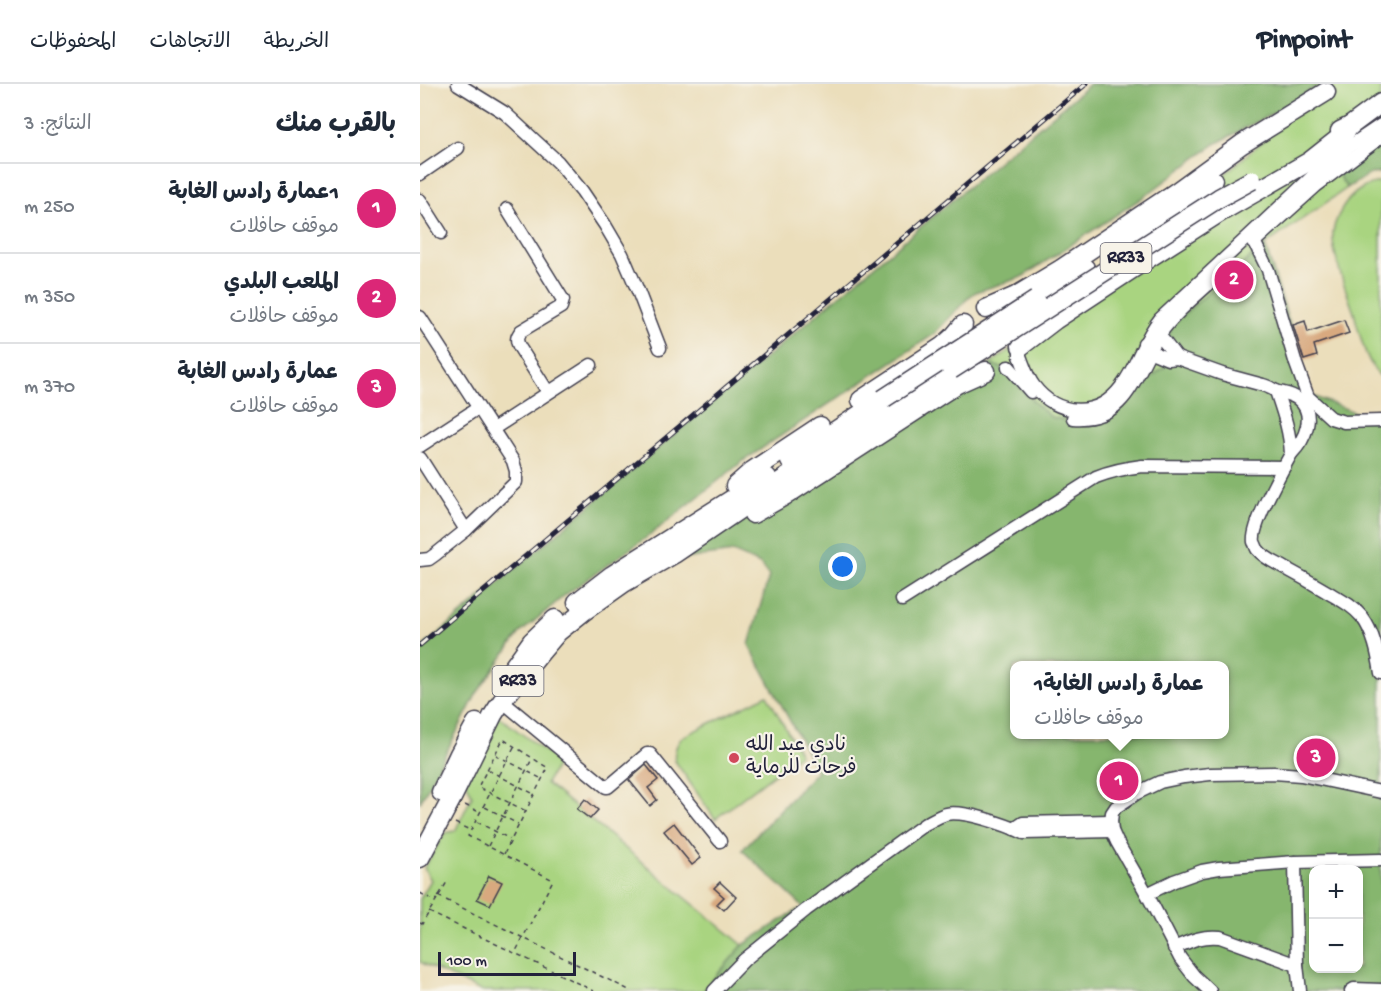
<!DOCTYPE html>
<html lang="ar">
<meta charset="utf-8">
<style>
:root{--surface:#fff;--page:#f2f2f3;--text:#1f2937;--muted:#747a83;--line:#e0e1e3;--accent:#db2777}
body{margin:0;font-family:"Gochi Hand","Playpen Sans Arabic",sans-serif;background:var(--page);color:var(--text);direction:rtl}
.controls{position:absolute;right:18px;bottom:18px;display:grid;overflow:hidden;border-radius:12px;box-shadow:0 3px 9px #0003}
.controls button{width:54px;height:54px;display:grid;place-items:center;padding:0;border:0;border-bottom:2px solid var(--line);background:var(--surface);color:var(--text);font:30px sans-serif}
.scale{position:absolute;left:18px;bottom:15px;width:138px;box-sizing:border-box;padding-left:6px;border:3px solid #22223b;border-top:0;font-size:16px;line-height:21px;white-space:nowrap;color:#22223b;-webkit-text-stroke:4px #f7f3e8;paint-order:stroke}
.you{position:absolute;left:423px;top:483px;width:21px;height:21px;margin:-15px;border:4px solid #fff;border-radius:50%;background:#1a73e8;box-shadow:0 0 0 9px #1a73e833}
.badge{display:grid;place-items:center;width:39px;height:39px;border-radius:50%;background:var(--accent);color:#fff;font-size:20px;font-weight:700}
.pin{position:absolute;translate:-50% -50%;border:3px solid #fff;box-shadow:0 2px 6px #0006}
.popup{position:absolute;left:590px;top:577px;width:219px;height:78px;box-sizing:border-box;display:grid;place-content:center;border-radius:12px;background:var(--surface);filter:drop-shadow(0 2px 4px #0005);font-size:20px;white-space:nowrap;color:var(--muted)}
.popup b{font-size:22px;color:var(--text)}
.popup::after{content:'';position:absolute;left:50%;top:100%;margin-left:-12px;border:12px solid transparent;border-top-color:var(--surface)}
.list{margin:0;padding:0;list-style:none}
h2{display:flex;justify-content:space-between;align-items:center;height:78px;margin:0;padding:0 24px;font-size:26px}
h2 small{font-size:20px;font-weight:400;color:var(--muted)}
.list li{display:grid;grid-template-columns:39px 1fr auto;gap:18px;align-items:center;box-sizing:border-box;height:90px;padding:0 24px;border-top:2px solid var(--line)}
.list b{display:block;font-size:22px;white-space:nowrap}
.list p{margin:0;font-size:20px;white-space:nowrap;color:var(--muted)}
.list em{font-size:20px;font-style:normal;color:var(--muted)}
.map{position:relative;flex:none;width:961px;height:907px;overflow:hidden;direction:ltr}
header{display:flex;align-items:center;gap:36px;box-sizing:border-box;height:84px;padding:0 30px;background:var(--surface);border-bottom:2px solid var(--line)}
header strong{font-size:28px}
nav{display:flex;gap:33px;margin-inline-start:auto;font-size:21px}
main{display:flex}
aside{flex:1;background:var(--surface)}
.map>svg:first-child{display:block}
</style>
<header>
<strong>Pinpoint</strong>
<nav><a>الخريطة</a><a>الاتجاهات</a><a>المحفوظات</a></nav>
</header>
<main>
<div class="map">
<svg width="961" height="907" viewBox="0 0 961 907">
<rect width="100%" height="100%" fill="#f7f3e8"/>
<filter id="ink" filterUnits="userSpaceOnUse"><feTurbulence type="fractalNoise" baseFrequency=".0167" numOctaves="2"/><feDisplacementMap in="SourceGraphic" scale="12" xChannelSelector="R" yChannelSelector="G"/><feConvolveMatrix kernelMatrix="1 2 1 2 8 2 1 2 1" color-interpolation-filters="sRGB"/></filter>
<filter id="wash" filterUnits="userSpaceOnUse"><feTurbulence type="fractalNoise" baseFrequency=".008" numOctaves="4" result="noise"/><feDisplacementMap in="SourceGraphic" scale="24" xChannelSelector="R" yChannelSelector="G"/><feGaussianBlur stdDeviation="1.35" result="paint"/><feColorMatrix in="noise" values="0 0 0 0 0 0 0 0 0 0 0 0 0 0 0 0 0 1.4 0 .05"/><feComposite in="paint" operator="in"/></filter>
<g filter="url(#wash)">
<rect width="100%" height="100%" fill="#ebdebb"/>
<g fill="#a9d480" stroke="#667b5e" stroke-width="1.5">
<polygon points="899,0 961,0 961,60 918,91 927,104 845,161 753,240 759,272 721,301 709,317 682,337 664,338 648,337 631,333 570,280 655,219 858,44 867,22"/>
<path d="M 961,98 L 961,293 C 946,280 939,248 934,229 C 927,209 911,168 913,148 C 915,135 921,125 929,115 C 937,106 949,99 961,98 Z"/>
<path d="M 347,611 L 380,670 L 295,735 L 255,677 C 253,668 256,661 262,653 Z"/>
<polygon points="78,632 139,678 126,699 323,861 283,907 61,907 0,878 0,815 11,796 4,784 25,749 35,747 52,712 46,697"/>
</g>
<g fill="#86b66e" stroke="#546c54" stroke-width="1.5" fill-rule="evenodd">
<polygon points="670,0 899,0 867,22 795,60 725,112 602,193 556,208 549,213 513,251 323,377 230,451 145,511 99,550 57,609 0,719 0,565"/>
<polygon points="961,60 961,89 950,90 927,104 918,91"/>
<path d="M 845,161 L 892,312 L 950,334 L 961,333 L 961,907 L 283,907 L 323,861 L 377,826 L 385,825 L 322,766 L 397,687 L 329,561 L 349,492 L 340,480 L 313,468 L 249,477 L 351,419 L 570,280 L 582,284 L 618,322 L 631,333 L 648,337 L 664,338 L 682,337 L 709,317 L 721,301 L 759,272 L 748,255 L 752,240 ZM 594,582 L 804,582 L 804,650 L 594,650 ZM 894,786 L 938,786 L 938,884 L 894,884 Z"/>
</g>
<g id="blocks">
<g fill="#d8a97f">
<polygon points="924,236 929,249 894,261 897,272 884,276 873,241 885,237 888,248"/>
<polygon points="226,681 238,696 228,704 237,716 230,722 209,696"/>
<polygon points="165,715 178,726 170,735 157,725"/>
<polygon points="254,739 281,774 272,781 244,747"/>
<polygon points="69,792 82,798 70,821 57,815"/>
<polygon points="300,798 316,813 304,826 297,820 304,813 294,804"/>
</g>
</g>
</g>
<g filter="url(#ink)">
<use href="#blocks" fill-opacity="0" stroke="#403e4e" stroke-width="1.5"/>
<g fill="none" stroke-linecap="round" stroke-linejoin="round">
<g stroke="#403e4e" stroke-width="15">
<g id="minor">
<polyline points="38,0 85,29 138,78 162,107 185,141 202,170 218,207 240,264"/>
<polyline points="0,90 38,64"/>
<polyline points="0,116 21,149"/>
<path d="M 87,125 L 143,216 L 141,223 L 101,247 C 96,253 96,257 100,264 L 128,308"/>
<polyline points="831,151 848,186 876,280 888,313 911,334 924,338 961,337"/>
<polyline points="833,159 896,102 961,53"/>
<polyline points="0,233 93,377 96,387 96,398 46,446 16,470 9,475 0,476"/>
<polyline points="736,247 757,274"/>
<path d="M 724,259 L 736,270 L 748,275 L 757,274 L 802,290 L 843,301 C 848,302 852,305 856,307 C 865,310 870,309 878,315 C 897,330 885,356 871,370 C 862,386 831,442 834,458 C 835,459 837,466 838,466 C 844,474 856,479 865,484 C 880,492 894,500 909,509 C 921,516 933,522 942,533 C 954,549 958,570 961,589"/>
<path d="M 600,268 L 600,272 C 604,282 607,293 614,302 C 637,332 677,335 701,303 C 717,282 723,256 740,235 L 895,90 L 930,62 L 961,41"/>
<polyline points="588,283 589,283 611,308"/>
<path d="M 856,307 C 863,328 870,347 871,370"/>
<path d="M 653,334 C 710,338 715,286 740,250 C 757,226 782,207 803,187"/>
<polyline points="73,345 171,281"/>
<polyline points="0,362 58,324"/>
<polyline points="0,374 46,446"/>
<path d="M 482,516 L 676,393 C 691,387 705,384 722,382 L 864,383"/>
<polyline points="82,617 186,703 188,703 227,670 230,670 300,757"/>
<polyline points="594,745 603,739 691,737"/>
<polyline points="875,778 877,881 880,907"/>
<polyline points="727,810 754,797 782,787 799,784 875,778 961,776"/>
<path d="M 754,864 C 770,857 782,851 800,853 L 877,881"/>
<path d="M 294,907 L 324,876 L 386,826 L 505,740 C 511,737 519,732 526,730 C 544,726 587,741 604,749 L 692,747"/>
<polyline points="790,907 774,892 760,874 727,810 697,758 692,747 691,737 692,729 696,723 717,709 740,698 764,693 790,690 854,689 881,691 961,708"/>
<polyline points="931,907 934,905 961,906"/>
</g>
</g>
<g stroke="#403e4e" stroke-width="21">
<g id="highway">
<polyline points="920,47 930,42 961,19"/>
<polyline points="703,159 756,124 793,96"/>
<polyline points="616,216 665,184"/>
<polyline points="566,225 596,212 641,185 756,108 822,60 906,8"/>
<polyline points="601,262 635,236 732,172 801,128 890,77 923,51 930,42"/>
<polyline points="441,316 523,262 533,253 543,241"/>
<polyline points="370,377 463,315"/>
<polyline points="315,402 332,387 400,342"/>
<polyline points="333,430 368,410 537,300 566,287"/>
<polyline points="157,518 192,491 347,393"/>
<polyline points="89,589 112,557 135,535"/>
<polyline points="21,708 39,670 56,639"/>
<polyline points="0,774 32,714 73,631 82,617 122,567 138,548 163,528 204,499 254,470 367,393 442,346 531,286"/>
</g>
</g>
<g stroke="#403e4e" stroke-width="1.5" stroke-dasharray="4.5 4.5" stroke-linecap="butt">
<polyline points="94,663 48,752 133,796 95,869"/>
<polyline points="76,671 122,695"/>
<polyline points="68,686 114,710"/>
<polyline points="45,721 59,728"/>
<polyline points="65,723 98,740"/>
<polyline points="57,738 90,755"/>
<polyline points="35,739 50,746"/>
<polyline points="68,762 112,675"/>
<path d="M 84,770 C 99,741 113,712 128,684 L 83,655 L 58,703 L 106,727"/>
<polyline points="0,809 15,817"/>
<polyline points="18,812 207,905 207,907"/>
<polyline points="9,828 174,907"/>
<polyline points="0,839 2,840 27,798"/>
</g>
<use href="#minor" stroke="#fff" stroke-width="12"/>
<use href="#highway" stroke="#fff" stroke-width="18"/>
<g stroke="#22223b" stroke-width="5">
<polyline id="rail" points="0,561 666,0"/>
</g>
<use href="#rail" stroke="#f7f3e8" stroke-width="3" stroke-dasharray="9" stroke-linecap="butt"/>
<g stroke="#403e4e" stroke-width="21" stroke-linecap="butt">
<g id="highway-bridge">
<polyline points="531,286 799,114 832,96"/>
<polyline points="463,315 616,216"/>
</g>
</g>
<use href="#highway-bridge" stroke="#fff" stroke-width="18"/>
</g>
</g>
<circle fill="#d1495b" stroke="#f7f3e8" stroke-width="2" cx="314" cy="674" r="6"/>
<g text-anchor="middle" dominant-baseline="central" stroke-width="4.5" stroke-linejoin="round" paint-order="stroke">
<g fill="#f7f3e8" stroke="#62616f" stroke-width="1.5">
<rect x="680.5" y="159" width="51" height="30" rx="4.5"/>
<rect x="72.5" y="582" width="51" height="30" rx="4.5"/>
</g>
<g font-size="18" font-weight="bold" fill="#22223b">
<text x="706" y="174">RR33</text>
<text x="98" y="597">RR33</text>
</g>
<g font-size="20" fill="#22223b" stroke="#f7f3e8" text-anchor="start">
<text x="326" y="662">نادي عبد الله<tspan x="326" dy="23">فرحات للرماية</tspan></text>
</g>
</g>
</svg>
<div class="controls">
<button>+</button>
<button>−</button>
</div>
<div class="scale">100 m</div>
<div class="you"></div>
<div class="pin badge" style="left:699px;top:697px">1</div>
<div class="popup"><b>1عمارة رادس الغابة</b>موقف حافلات</div>
<div class="pin badge" style="left:814px;top:196px">2</div>
<div class="pin badge" style="left:896px;top:674px">3</div>
</div>
<aside>
<h2>بالقرب منك<small>النتائج: 3</small></h2>
<ul class="list">
<li><span class="badge">1</span><div><b>1عمارة رادس الغابة</b><p>موقف حافلات</p></div><em>250 m</em></li>
<li><span class="badge">2</span><div><b>الملعب البلدي</b><p>موقف حافلات</p></div><em>350 m</em></li>
<li><span class="badge">3</span><div><b>عمارة رادس الغابة</b><p>موقف حافلات</p></div><em>370 m</em></li>
</ul>
</aside>
</main>
